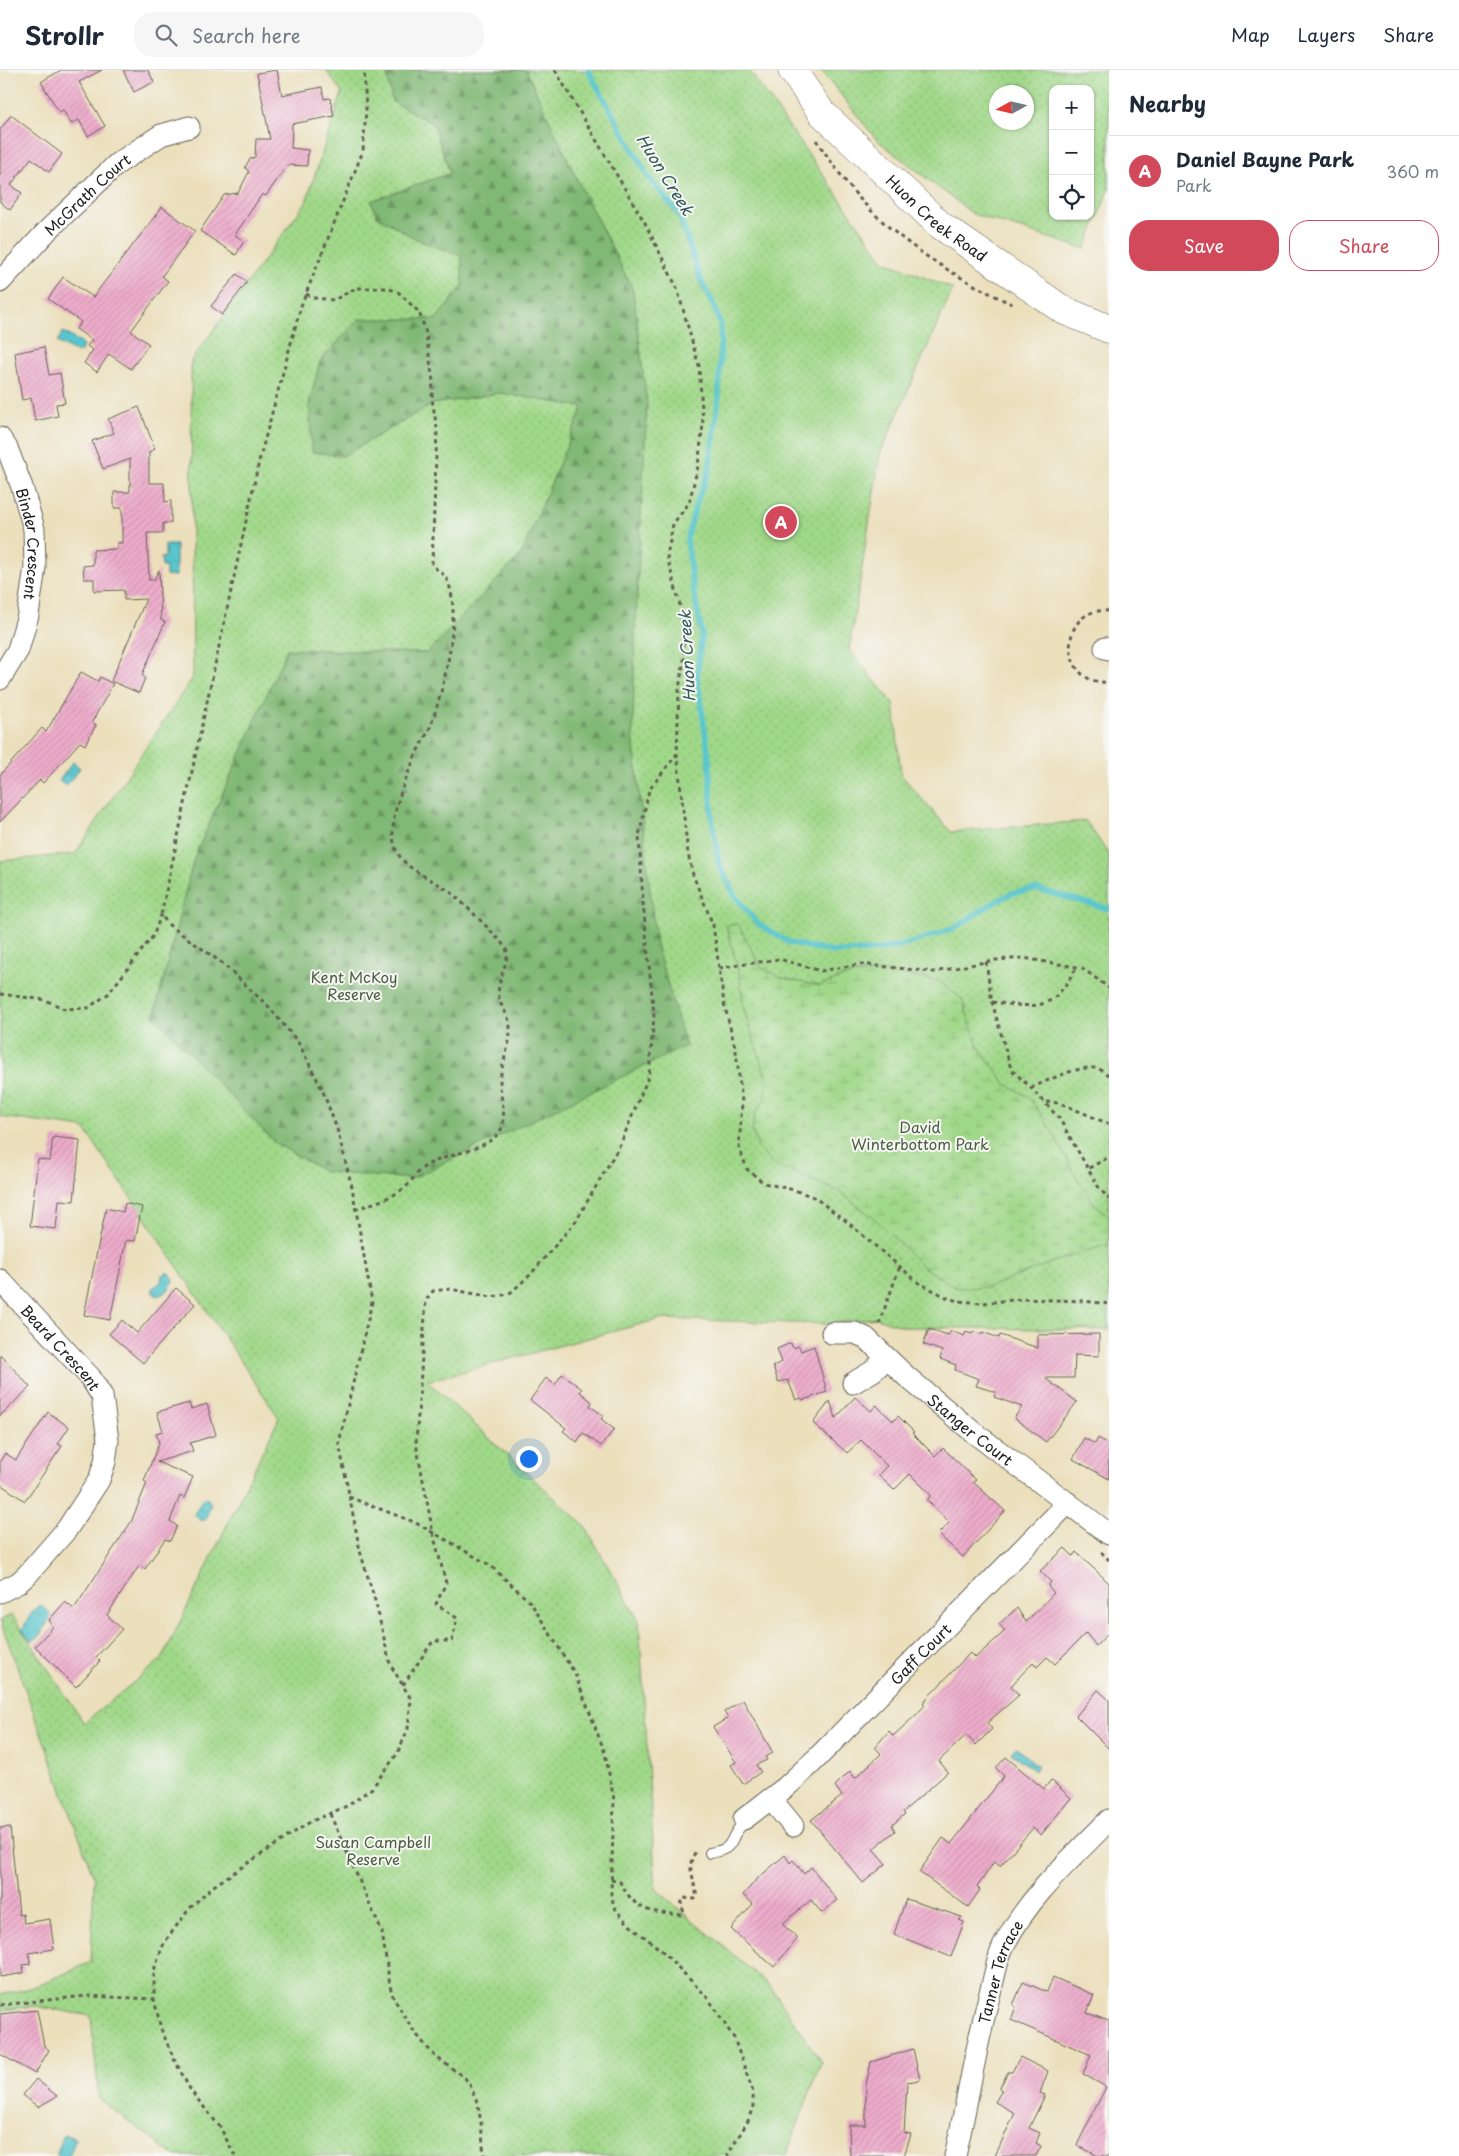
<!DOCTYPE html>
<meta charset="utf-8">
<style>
:root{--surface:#fff;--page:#f6f6f7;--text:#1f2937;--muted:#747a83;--line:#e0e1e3;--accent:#d1495b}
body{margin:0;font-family:"Playpen Sans",sans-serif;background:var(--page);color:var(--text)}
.controls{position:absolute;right:15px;top:15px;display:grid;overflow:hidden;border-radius:10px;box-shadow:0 1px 4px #0004}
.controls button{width:45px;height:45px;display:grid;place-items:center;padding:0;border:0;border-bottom:1px solid var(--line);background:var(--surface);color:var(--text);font:25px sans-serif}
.compass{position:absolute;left:989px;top:15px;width:45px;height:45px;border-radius:50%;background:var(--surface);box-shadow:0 1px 4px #0004;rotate:262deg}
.you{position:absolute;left:528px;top:1388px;width:18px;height:18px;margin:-12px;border:4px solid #fff;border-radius:50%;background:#1a73e8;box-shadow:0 0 0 8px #1a73e833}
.badge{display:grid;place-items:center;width:32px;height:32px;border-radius:50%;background:var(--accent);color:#fff;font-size:16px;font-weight:700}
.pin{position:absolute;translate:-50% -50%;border:2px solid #fff;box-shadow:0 1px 5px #0006}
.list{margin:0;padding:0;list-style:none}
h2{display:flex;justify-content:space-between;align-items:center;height:65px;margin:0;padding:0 20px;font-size:21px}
h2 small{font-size:16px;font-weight:400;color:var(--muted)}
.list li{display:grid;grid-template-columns:32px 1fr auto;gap:15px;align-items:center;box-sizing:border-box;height:70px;padding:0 20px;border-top:1px solid var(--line)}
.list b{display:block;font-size:19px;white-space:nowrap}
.list p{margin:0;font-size:16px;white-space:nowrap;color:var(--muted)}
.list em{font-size:16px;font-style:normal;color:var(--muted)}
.actions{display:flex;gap:10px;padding:15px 20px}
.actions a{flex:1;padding:11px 0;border:1px solid var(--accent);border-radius:20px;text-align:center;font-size:18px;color:var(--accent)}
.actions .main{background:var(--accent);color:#fff}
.icon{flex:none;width:28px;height:28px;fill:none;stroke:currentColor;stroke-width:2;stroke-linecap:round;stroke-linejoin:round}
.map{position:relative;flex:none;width:1109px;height:2086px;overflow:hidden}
header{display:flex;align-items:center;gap:30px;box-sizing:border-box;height:70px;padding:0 25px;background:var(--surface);border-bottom:1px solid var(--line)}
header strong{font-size:24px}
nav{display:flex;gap:28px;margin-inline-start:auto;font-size:18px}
.search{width:350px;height:45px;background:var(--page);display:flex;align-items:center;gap:12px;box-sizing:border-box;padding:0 18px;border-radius:20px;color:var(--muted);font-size:19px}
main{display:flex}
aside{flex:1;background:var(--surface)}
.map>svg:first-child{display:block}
</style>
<header>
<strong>Strollr</strong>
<div class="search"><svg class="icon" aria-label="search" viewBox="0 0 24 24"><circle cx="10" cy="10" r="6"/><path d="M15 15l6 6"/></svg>Search here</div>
<nav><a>Map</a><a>Layers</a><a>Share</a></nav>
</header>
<main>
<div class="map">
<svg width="1109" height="2086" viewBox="0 0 1109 2086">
<defs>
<pattern id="grass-dots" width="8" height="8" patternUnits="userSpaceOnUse" patternTransform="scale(1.25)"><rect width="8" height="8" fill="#a0d889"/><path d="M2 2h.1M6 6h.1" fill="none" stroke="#89b976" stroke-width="1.8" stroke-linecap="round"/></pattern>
<pattern id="forest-firs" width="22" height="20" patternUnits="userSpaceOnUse" patternTransform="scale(1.25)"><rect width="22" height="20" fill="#80b875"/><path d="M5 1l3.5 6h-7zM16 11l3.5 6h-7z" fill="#68955f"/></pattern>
<pattern id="wetland-marsh" width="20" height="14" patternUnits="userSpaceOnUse" patternTransform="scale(1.25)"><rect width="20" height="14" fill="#a0d889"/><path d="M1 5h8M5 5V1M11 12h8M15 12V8" fill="none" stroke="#89b976"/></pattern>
<pattern id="water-ripples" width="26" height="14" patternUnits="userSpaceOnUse" patternTransform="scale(1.25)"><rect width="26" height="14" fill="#59c6cd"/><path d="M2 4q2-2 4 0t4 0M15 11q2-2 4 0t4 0" fill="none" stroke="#4daaaf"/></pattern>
<pattern id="building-hatch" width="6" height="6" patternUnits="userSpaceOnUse" patternTransform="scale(1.25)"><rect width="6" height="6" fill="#edaccb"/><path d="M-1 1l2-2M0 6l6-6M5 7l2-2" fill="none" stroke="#cb93ae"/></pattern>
</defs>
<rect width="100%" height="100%" fill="#f6f6f2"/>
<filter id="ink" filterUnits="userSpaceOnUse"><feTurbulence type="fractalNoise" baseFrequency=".02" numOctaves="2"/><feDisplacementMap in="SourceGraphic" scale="10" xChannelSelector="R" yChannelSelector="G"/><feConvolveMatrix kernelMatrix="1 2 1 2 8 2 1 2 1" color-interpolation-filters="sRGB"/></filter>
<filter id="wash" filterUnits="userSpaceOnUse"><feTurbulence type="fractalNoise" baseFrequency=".0096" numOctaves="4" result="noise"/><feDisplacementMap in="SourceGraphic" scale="20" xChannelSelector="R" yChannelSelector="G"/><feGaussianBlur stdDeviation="1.12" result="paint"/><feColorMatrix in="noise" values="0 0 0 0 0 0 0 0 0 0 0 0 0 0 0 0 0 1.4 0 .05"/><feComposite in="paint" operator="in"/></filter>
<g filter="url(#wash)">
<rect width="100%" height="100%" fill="#ebdfbc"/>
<g fill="url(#grass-dots)" stroke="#5e7a52" fill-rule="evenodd">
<path d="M 326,0 L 586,0 L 648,108 L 677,146 L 700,215 L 711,234 L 719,257 L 717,326 L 708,399 L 703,417 L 709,401 L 719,327 L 721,256 L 712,231 L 702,213 L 679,144 L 649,108 L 588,0 L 749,0 L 884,191 L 953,219 L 880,384 L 849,580 L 894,634 L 901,705 L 951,762 L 1086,751 L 1109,785 L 1109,1260 L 904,1257 L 876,1248 L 828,1254 L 660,1249 L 427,1311 L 585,1456 L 639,1551 L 656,1819 L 770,1916 L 821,1992 L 786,2086 L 175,2086 L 99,2029 L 91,1946 L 35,1936 L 0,1940 L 0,1925 L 31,1918 L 91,1892 L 94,1808 L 0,1550 L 12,1545 L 84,1653 L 162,1589 L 279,1348 L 84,1058 L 0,1047 L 0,791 L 75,784 L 193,607 L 191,291 L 306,132 L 342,23 ZM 692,449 L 687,469 L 693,518 L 702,563 L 697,607 L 709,688 L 711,737 L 707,689 L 696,606 L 700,564 L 685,471 Z"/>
<path d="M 821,0 L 1109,0 L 1109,120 L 1085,179 L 973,144 L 877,70 ZM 1053,19 L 1090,19 L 1090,146 L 1053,146 ZM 1026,22 L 1026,52 L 996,52 L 996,22 Z"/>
</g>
<polygon fill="url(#forest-firs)" stroke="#4e6a48" points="386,0 526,0 575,105 633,220 647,334 635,566 633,665 656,875 686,976 411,1109 325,1102 275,1073 154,946 194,788 287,579 427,583 521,485 583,337 500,323 433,334 343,386 312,382 309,334 320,291 359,249 436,249 463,216 461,186 416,169 377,146 371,131 450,103 433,54 392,31"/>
<polygon fill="url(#wetland-marsh)" stroke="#5e7a52" points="738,854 761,897 782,908 820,916 849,905 884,902 939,911 962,929 978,976 1006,1014 1029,1027 1052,1061 1077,1108 1093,1132 1109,1146 1109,1174 1061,1189 989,1217 957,1218 922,1196 875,1149 840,1122 771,1093 758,1078 752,1060 755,1044 765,1029 766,1006 744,940 740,906 726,855"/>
<g fill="url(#water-ripples)" stroke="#3a7174">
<polygon points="63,262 83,274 81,282 78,281 77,283 57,272"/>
<polygon points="165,475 176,475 176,506 166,506 166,497 162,497 161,488 165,487"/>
<polygon points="73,692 80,698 66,716 59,711"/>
<path d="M 166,1203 L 170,1203 L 173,1208 C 172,1218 167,1223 157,1226 L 153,1223 L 153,1218 L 161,1212 L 162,1206 Z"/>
<polygon points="203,1428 208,1429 211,1434 205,1450 200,1450 194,1444"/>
<path d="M 42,1535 L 51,1545 L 41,1565 L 32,1571 L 22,1560 C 27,1551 32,1539 42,1535 Z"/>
<polygon points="1016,1677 1038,1696 1035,1701 1011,1683"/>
<polygon points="64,2064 76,2069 69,2086 56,2086"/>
</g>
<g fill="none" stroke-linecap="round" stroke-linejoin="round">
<polyline stroke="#59c6cd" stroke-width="5.5" points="588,0 649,108 679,144 702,213 712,231 721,256 719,327 709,401 696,434 687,469 693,518 702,563 697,607 709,688 712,746 719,795 735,826 757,853 790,873 834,882 870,881 905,875 955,858 988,836 1012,823 1036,819 1109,839"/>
</g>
<g id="blocks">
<g fill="url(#building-hatch)">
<polygon points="61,0 102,0 79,12 105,56 88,66 79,50 71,54 63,40 59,42 41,12"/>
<polygon points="123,0 148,0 154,12 134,22"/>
<polygon points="277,0 282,25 322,17 324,29 330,28 334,46 292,54 291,78 308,80 307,96 287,95 266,126 262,124 235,165 244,171 236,185 200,161 224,125 238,123 249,102 245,97 250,89 255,87 256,69 270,69 257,3"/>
<polygon points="11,45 62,84 49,102 31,88 11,115 22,123 10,140 0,132 0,60"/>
<polygon points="162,137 195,161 162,206 168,211 131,261 149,274 131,299 109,284 97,302 84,293 93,280 87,276 92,270 76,259 81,252 48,229 63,207 93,227"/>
<polygon points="237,204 247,212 222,245 211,236"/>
<polygon points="44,277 49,305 60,303 65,333 56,334 58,346 35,351 31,328 22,330 15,283"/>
<polygon points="139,337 155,379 149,382 149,413 164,413 165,432 171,431 171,453 163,453 163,463 147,463 149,510 154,510 159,500 161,550 165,552 142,605 145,608 139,623 111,611 146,529 124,530 124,520 94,521 94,509 84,509 83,496 93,495 93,480 117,479 117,473 122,473 122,438 114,438 114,422 130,422 130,389 103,399 92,371 114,363 108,349"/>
<polygon points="81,602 98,611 100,607 113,614 92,652 96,655 85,675 80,672 43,713 40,710 0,752 0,705 42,658 46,662"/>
<polygon points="53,1067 80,1070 74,1131 59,1130 56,1159 30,1156 38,1089 50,1091"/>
<polygon points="125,1133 142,1137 135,1171 126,1170 110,1250 84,1245 106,1138 123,1142"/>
<polygon points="176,1218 195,1234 143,1293 109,1264 122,1250 137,1263"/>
<polygon points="929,1259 948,1265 951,1261 964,1266 966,1262 972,1264 973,1262 981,1264 982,1262 999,1268 1000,1265 1038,1278 1038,1265 1099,1264 1099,1286 1075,1285 1074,1308 1045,1308 1077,1332 1046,1372 1014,1348 1022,1337 994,1327 996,1322 976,1316 979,1309 955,1300 956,1295 940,1289 942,1281 923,1274"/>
<polygon points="791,1273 793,1278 799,1276 801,1281 814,1276 827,1322 803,1330 801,1328 796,1330 788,1310 778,1312 773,1296 782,1292 777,1279"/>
<polygon points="0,1284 30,1317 0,1346"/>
<polygon points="562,1304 582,1319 580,1322 592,1332 590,1336 604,1346 601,1349 614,1359 601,1376 583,1363 577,1372 563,1361 566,1358 530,1330 546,1308 555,1315"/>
<polygon points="855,1327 871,1341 876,1335 893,1351 898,1346 914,1362 912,1363 935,1386 943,1378 976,1410 973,1412 1005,1441 963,1487 938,1464 949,1453 927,1430 931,1425 910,1404 894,1420 878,1405 887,1396 861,1370 847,1383 813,1353 830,1331 836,1348"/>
<polygon points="189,1333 191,1339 207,1334 216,1365 190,1373 193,1381 157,1392 193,1407 184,1428 180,1426 170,1451 177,1456 170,1471 165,1469 145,1499 139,1496 107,1545 122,1559 96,1587 100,1591 76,1617 35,1576 53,1557 49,1550 65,1532 74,1539 131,1452 147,1413 144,1411 159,1373 156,1363 163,1361 157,1342"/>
<polygon points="48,1342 69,1357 58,1374 62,1376 25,1431 0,1414 0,1391 5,1383 16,1390"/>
<polygon points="1084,1368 1095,1374 1098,1368 1109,1375 1109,1409 1073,1389"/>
<polygon points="1065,1478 1073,1486 1076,1482 1109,1513 1109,1562 1096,1576 1086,1563 1055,1594 1047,1587 1037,1597 1033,1592 1011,1616 1019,1625 987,1653 992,1659 976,1675 966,1665 939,1691 948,1702 903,1742 905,1744 892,1755 895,1761 873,1779 886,1794 863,1813 811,1750 842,1726 835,1716 850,1701 855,1708 881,1684 875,1677 889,1661 893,1666 917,1644 925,1635 923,1633 927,1628 970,1583 975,1588 1005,1561 999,1554 1017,1538 1026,1552 1054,1523 1048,1516 1051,1512 1040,1501"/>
<polygon points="1098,1620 1109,1630 1109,1679 1076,1646"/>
<polygon points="743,1630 773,1683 765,1687 767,1690 756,1695 761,1702 743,1714 731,1695 736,1692 713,1657 728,1648 724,1642"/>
<polygon points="1006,1687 1044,1719 1051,1710 1071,1728 1041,1765 1033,1758 1000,1796 994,1792 977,1817 980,1820 968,1837 919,1802 943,1768 951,1774 1004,1706 996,1698"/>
<polygon points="10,1757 19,1845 23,1844 24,1853 50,1849 54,1879 29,1883 30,1894 23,1895 24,1903 0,1907 0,1758"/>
<polygon points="785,1785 790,1793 793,1790 804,1804 811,1797 837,1830 822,1843 811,1830 782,1854 798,1868 774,1897 731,1859 753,1834 743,1825 757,1809"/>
<polygon points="906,1829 962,1847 959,1850 964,1852 951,1887 894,1864"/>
<polygon points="1053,1907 1094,1925 1087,1943 1109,1951 1109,2086 1098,2086 1077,2075 1106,2017 1083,2004 1091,1985 1011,1950 1016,1937 1013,1935 1023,1912 1047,1922"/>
<polygon points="37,1940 44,1976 49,1980 35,2004 0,1984 0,1944"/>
<polygon points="913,1979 920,2010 907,2012 904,2063 911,2064 904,2086 850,2086 849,2055 866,2055 866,2015 871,1992"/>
<polygon points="1020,1987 1048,2001 1040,2023 1045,2025 1029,2058 1040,2063 1036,2073 1041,2076 1036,2086 995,2086 1015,2043 995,2032 1002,2020 1000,2017 1008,2002 1012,2002"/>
<polygon points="36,2009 57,2026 38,2037 23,2025"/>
</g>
</g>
</g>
<g filter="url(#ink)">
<use href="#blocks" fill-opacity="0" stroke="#646054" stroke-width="1"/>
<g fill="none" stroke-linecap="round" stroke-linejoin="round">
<g stroke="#646054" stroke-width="12">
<path id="lane" d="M 710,1783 C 739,1778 726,1769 744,1753 L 744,1749"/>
</g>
<g stroke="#646054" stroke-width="23">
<g id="street">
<path id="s1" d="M 0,212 L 48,160 L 117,94 L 161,65 L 189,57"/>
<path id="s2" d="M 0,368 L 7,378 L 22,417 L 34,459 L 35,497 L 28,545 L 18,580 L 0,609"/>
<polyline points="1105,578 1109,579"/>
<path id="s3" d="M 0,1210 L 90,1307 L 102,1326 L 108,1370 L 105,1392 L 99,1410 L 67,1459 L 27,1505 L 18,1513 L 0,1522"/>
<path id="s4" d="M 832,1263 L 855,1263 L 866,1268 L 907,1307 L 973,1362 L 1109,1464"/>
<polyline points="853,1313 873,1301 887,1288"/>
<polyline points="771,1729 793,1756"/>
<path id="s5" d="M 744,1749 L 786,1717 L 816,1689 L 1068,1433"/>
<path id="s6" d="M 955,2086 C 968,2030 976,1974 991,1919 C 995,1905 997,1888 1004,1875 C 1029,1826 1071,1789 1109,1750"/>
</g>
</g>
<g stroke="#646054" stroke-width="29">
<g id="secondary">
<path id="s7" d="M 792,0 L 822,43 L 940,155 L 1063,240 L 1109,259"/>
</g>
</g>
<g stroke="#646054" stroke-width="3" stroke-dasharray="4 4" stroke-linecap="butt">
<polyline points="555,0 645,153 677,218 699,296 703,354 698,396 689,433 673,454 667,487 682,542 684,589 679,619 677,684 688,784 693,805 713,855 724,933 736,981 742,1032 739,1077 747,1099 764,1113 794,1120 814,1127 846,1151 919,1213 948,1228 958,1231 983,1233 1021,1229 1084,1231 1109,1234"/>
<path d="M 816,70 C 830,90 844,111 860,129 C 902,175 958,209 1014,235"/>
<path d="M 306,224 L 315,228 L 334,230 L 356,218 L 387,218 L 398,222 L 419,242 L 425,259 L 428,277 L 433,311 L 432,329 L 437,359 L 432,494 C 436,500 442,502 446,508 C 464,540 443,621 431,655 C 427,665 421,674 416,684 C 406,709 392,738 393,765 C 394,800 432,806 454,825 C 467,837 494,863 505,877 C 513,889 495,909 499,928 C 501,938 510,946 510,958 C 511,976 500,995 500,1014 C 500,1029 510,1052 497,1065 C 480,1083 439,1084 420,1100 C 415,1104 412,1111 407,1116 C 393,1128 373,1133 356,1139"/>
<path d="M 1109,541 C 1057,535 1058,617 1109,612"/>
<polyline points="986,892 992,932 1011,999 1029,1016 1059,1048 1099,1118 1109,1129"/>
<polyline points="719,898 779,889 821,901 860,894 934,902 996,890 1023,888 1082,898 1109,918"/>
<polyline points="0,924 45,930 65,939 88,938 108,924 153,866 161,845"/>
<path d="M 992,932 C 1041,938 1051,942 1077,897"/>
<path d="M 1031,1018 C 1047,1011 1082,993 1099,999 C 1102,1000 1106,1003 1109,1005"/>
<polyline points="1046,1032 1060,1033 1109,1054"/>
<polyline points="1089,1098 1109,1087"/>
<polyline points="879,1254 900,1196"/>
<polyline points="349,1427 414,1452 450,1472 491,1496 531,1533 575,1604 605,1683 614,1730 611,1823 614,1837 628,1854 661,1880 708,1928 734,1968 753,2022 753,2036 748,2051 727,2086"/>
<polyline points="1101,1482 1109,1490"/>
<polyline points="403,1615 433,1571 452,1571 457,1548 436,1534 446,1513 433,1463 416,1373 426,1230 433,1221 450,1219 491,1227 509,1224 530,1205 576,1151 621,1073 649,1005 654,946 643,832 639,766 649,720 677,684"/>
<polyline points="330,1744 382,1862 390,1916 393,1927 413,1960 426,1976 435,1986 465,2008 470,2015 478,2034 481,2053 484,2086"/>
<path d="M 611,1810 L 620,1812 C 636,1842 649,1842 682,1845 L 684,1842 L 681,1835 L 683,1828 L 695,1829 L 697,1827 L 690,1795 L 695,1782 L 698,1781"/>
<polyline points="0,1935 86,1926 154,1929"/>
<polyline points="235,2086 220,2057 191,2021 174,1989 161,1959 154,1929 154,1900 164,1873 189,1839 212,1817 310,1752 349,1735 372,1718 397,1684 408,1659 411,1629 390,1594 376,1534 360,1481 339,1373 372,1232 352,1117 337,1059 322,1019 298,972 268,936 222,893 169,855 161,845 259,391 301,236 363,81 366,40 364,0"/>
</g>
<use href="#lane" stroke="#fff" stroke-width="10"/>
<use href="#street" stroke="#fff" stroke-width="21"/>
<use href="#secondary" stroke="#fff" stroke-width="28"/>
</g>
</g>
<g text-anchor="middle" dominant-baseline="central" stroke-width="4" stroke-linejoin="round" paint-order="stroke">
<g font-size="15" fill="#1c1c1c" stroke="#f6f6f2">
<text stroke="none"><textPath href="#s1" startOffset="124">McGrath Court</textPath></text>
<text stroke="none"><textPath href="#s7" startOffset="208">Huon Creek Road</textPath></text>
<text stroke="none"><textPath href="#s2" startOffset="112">Binder Crescent</textPath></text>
<text stroke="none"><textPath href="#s3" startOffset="91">Beard Crescent</textPath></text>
<text stroke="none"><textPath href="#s4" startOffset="174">Stanger Court</textPath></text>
<text stroke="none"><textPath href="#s5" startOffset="242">Gaff Court</textPath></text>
<text stroke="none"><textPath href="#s6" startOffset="190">Tanner Terrace</textPath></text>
</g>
<g font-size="15" fill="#4a5e42" stroke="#f6f6f2">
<text x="354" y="906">Kent McKoy<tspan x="354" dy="17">Reserve</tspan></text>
<text x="920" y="1056">David<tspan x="920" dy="17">Winterbottom Park</tspan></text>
<text x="373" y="1771">Susan Campbell<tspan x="373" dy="17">Reserve</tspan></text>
</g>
<g font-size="16" font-style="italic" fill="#31585a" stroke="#f6f6f2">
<text transform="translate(666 104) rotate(58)">Huon Creek</text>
<text transform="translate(686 586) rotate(-93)">Huon Creek</text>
</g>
</g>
</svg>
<div class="controls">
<button>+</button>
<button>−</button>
<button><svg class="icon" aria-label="locate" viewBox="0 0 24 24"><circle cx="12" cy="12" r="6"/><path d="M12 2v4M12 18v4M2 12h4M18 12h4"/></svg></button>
</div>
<svg class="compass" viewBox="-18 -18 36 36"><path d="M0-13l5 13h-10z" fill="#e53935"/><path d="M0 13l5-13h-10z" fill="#747a83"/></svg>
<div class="you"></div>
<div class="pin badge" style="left:781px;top:452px">A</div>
</div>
<aside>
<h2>Nearby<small></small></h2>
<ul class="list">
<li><span class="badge">A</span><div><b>Daniel Bayne Park</b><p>Park</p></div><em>360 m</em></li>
</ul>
<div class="actions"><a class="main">Save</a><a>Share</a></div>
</aside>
</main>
